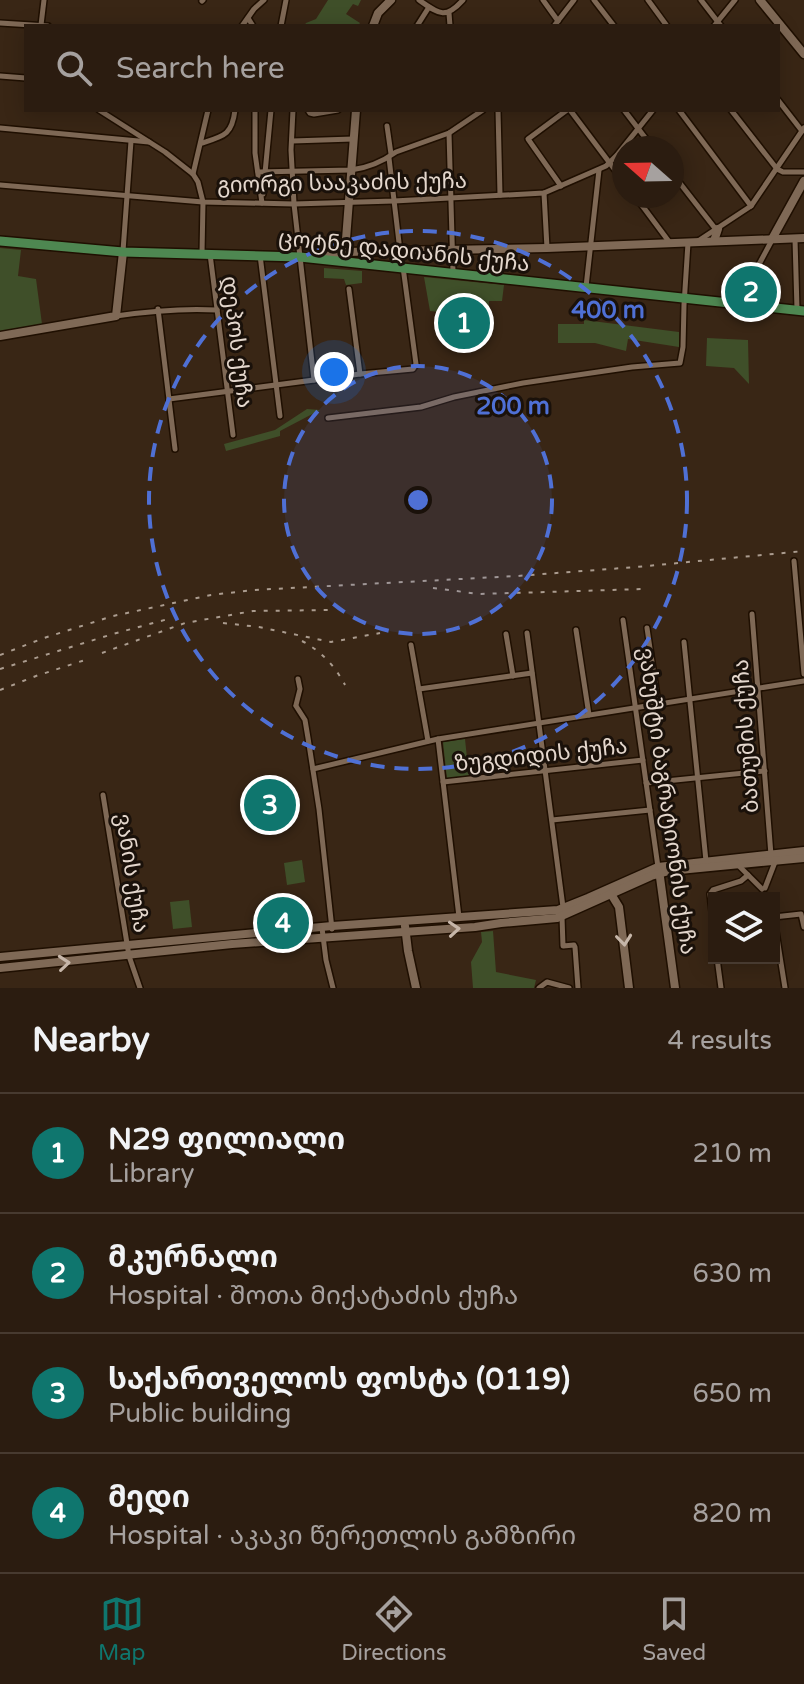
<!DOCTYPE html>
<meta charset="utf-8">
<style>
:root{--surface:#2b1c10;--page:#37291e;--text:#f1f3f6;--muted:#a6a19f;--line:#473a30;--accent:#0f766e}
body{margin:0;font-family:"Varela Round","Noto Sans Georgian",sans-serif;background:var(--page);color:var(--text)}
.controls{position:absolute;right:24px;bottom:24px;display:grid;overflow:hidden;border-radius:0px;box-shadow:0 4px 20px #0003}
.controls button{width:72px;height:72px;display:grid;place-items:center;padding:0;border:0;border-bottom:2px solid var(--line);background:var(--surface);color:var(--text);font:40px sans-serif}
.compass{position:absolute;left:612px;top:136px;width:72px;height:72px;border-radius:50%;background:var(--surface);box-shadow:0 4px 20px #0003;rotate:290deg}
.you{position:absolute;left:334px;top:372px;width:28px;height:28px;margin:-20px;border:6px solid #fff;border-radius:50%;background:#1a73e8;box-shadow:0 0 0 12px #1a73e833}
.badge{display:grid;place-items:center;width:52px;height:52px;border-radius:50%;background:var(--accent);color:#fff;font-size:26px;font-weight:700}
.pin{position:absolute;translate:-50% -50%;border:4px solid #fff;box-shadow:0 2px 8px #0006}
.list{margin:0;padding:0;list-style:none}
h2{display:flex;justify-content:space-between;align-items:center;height:104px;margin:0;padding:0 32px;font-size:34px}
h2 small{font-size:26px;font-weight:400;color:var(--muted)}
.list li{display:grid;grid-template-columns:52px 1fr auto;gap:24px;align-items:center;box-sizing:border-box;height:120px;padding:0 32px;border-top:2px solid var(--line)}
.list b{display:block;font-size:30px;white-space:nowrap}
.list p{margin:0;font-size:26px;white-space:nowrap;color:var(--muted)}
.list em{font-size:26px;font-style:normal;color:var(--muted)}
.icon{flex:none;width:44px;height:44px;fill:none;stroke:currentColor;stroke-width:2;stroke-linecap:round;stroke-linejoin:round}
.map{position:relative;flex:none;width:804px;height:988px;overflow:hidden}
.search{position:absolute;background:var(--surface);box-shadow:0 4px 20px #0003;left:24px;right:24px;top:24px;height:88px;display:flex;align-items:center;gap:20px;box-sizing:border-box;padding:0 28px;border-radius:0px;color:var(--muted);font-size:30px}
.sheet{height:584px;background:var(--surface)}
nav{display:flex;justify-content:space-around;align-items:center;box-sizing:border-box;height:112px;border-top:2px solid var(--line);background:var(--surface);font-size:22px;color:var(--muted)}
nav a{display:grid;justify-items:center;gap:4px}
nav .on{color:var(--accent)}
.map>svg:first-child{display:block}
</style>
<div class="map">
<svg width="804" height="988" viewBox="0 0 804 988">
<rect width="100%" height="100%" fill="#392615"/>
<g fill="#3f4f29">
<polygon points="328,0 361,0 358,6 353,4 346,14 360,23 358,26 304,26 306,23 316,19"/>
<polygon points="0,248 21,250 18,276 36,279 42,324 0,332"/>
<polygon points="324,268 362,271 362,283 346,285 344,279 324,278"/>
<polygon points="424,277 504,285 502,301 489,301 488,317 430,311"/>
<polygon points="584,320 679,332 679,347 628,339 626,351 595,343 558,343 558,324 584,324"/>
<polygon points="707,338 748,340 749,384 734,368 706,366"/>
<polygon points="307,409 320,410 280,431 280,436 226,451 224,444 275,430"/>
<polygon points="465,739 469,777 447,779 443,742"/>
<polygon points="302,860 305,882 287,885 284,863"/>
<polygon points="189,900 192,927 173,929 170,902"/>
<polygon points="493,931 496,972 536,980 534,988 473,988 471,962 482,942 481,932"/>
</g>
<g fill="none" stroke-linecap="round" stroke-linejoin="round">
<polyline stroke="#534131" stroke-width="5" stroke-dasharray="5 2.5" stroke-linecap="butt" points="762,889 763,898"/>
<g stroke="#1f0f01" stroke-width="8">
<g id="street">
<path d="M 419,0 C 439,14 445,20 463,0"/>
<polyline points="543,0 558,21"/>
<polyline points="594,0 614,26"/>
<polyline points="648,0 667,26"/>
<polyline points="701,0 721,26"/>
<polyline points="202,1 203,0"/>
<polyline points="449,13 450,26"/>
<polyline points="248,18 253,26"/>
<polyline points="0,23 48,26"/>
<polyline points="41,25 44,0"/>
<polyline points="242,26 254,9 264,0"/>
<polyline points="281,26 286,0"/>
<polyline points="417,26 429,7"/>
<polyline points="554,26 574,0"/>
<polyline points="714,26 735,0"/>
<polyline points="0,76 26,78"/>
<polyline points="778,100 802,131"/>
<polyline points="99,110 165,152 193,174 198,182 203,202 202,253"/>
<polyline points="255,110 255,153 262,203"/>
<polyline points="293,110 291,150 294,204 314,380"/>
<polyline points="308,110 310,113 314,114 338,110"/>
<polyline points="498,110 500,195"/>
<polyline points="570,110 624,182"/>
<polyline points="624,110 653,148"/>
<polyline points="679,110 751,206"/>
<polyline points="731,110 777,169 783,172 804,172"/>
<polyline points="387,126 391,154"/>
<polyline points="0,128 149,142"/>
<polyline points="449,133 453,272"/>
<polyline points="292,141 353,139"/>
<path d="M 202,143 C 224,136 232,135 235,110"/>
<polyline points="389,158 400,251"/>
<path d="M 258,172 L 351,170 C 368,168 382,162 396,152 L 449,133 L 483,110"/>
<polyline points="672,173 714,227 718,229"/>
<polyline points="193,174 208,110"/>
<polyline points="0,185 203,202 294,204 394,201 544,193 606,166 617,155 653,110"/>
<polyline points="561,186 528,139 567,110"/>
<polyline points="544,193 547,248"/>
<polyline points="263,194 271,110"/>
<polyline points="635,196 670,243"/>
<polyline points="795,239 797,309"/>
<polyline points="698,241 751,206 804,128"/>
<polyline points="123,251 131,141"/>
<polyline points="210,254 233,435"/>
<polyline points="260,255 280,416"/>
<polyline points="749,283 772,240"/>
<polyline points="586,287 599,170"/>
<polyline points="349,289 360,374"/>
<polyline points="158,309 175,449"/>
<path d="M 116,316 C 150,311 182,308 217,310"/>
<polyline points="169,399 360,374 413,369 416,364 403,267"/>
<polyline points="328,418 421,407 454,397 523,383 632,367 680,363 683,347 684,305 688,243"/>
<polyline points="794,561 804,674"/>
<polyline points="752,614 771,855"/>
<polyline points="623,620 658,867"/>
<polyline points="647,628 658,703"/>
<polyline points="576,630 589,715"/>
<polyline points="527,633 563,907"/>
<polyline points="506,634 513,676"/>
<polyline points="684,642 706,861"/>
<polyline points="411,645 428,741"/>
<polyline points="419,689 532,673"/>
<polyline points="296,705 300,689 298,679"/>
<polyline points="296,706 305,720 308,738 319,809 332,929"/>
<polyline points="438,739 459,917"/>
<polyline points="313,769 438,739 804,681"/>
<polyline points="443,782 643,760"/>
<polyline points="646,783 765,771"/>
<polyline points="103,795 129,956 140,988"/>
<polyline points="552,820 650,810"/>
<polyline points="738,865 762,889"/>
<polyline points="765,888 775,862"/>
<polyline points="562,917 563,946 574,945 575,947 578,988"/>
<polyline points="774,917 801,914 804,927"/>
<polyline points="774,919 785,988"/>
<polyline points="322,928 326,960 333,988"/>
<polyline points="714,929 710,894 713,890 741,881 748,875"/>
<polyline points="717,958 721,988"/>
<polyline points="539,988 547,982 569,988"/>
</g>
</g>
<g stroke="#1f0f01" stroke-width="11">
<g id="secondary">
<polyline points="760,0 804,54"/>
<polyline points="373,26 378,13 391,0"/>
<polyline points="772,239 804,181"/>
<polyline points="714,241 718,229"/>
<polyline points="345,252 356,110"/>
<polyline points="322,257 345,252 547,248 804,238"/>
<polyline points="0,336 116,316 123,252"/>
<polyline points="659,870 675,988"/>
<polyline points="611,894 619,907 629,988"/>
<polyline points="405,926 408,951 416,988"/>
<polyline points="0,957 332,926 558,910 588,898 658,867 804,851"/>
<polyline points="0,968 232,944 475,927 501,923 557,918 651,876 669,871 804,858"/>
</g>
</g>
<g stroke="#1f0f01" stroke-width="12">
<polyline id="primary" points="0,241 123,252 300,257 804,311"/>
</g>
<use href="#street" stroke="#7f6956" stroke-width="5"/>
<use href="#secondary" stroke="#7f6956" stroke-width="8"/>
<use href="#primary" stroke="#4e8751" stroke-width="9"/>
<g stroke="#ab9c8f" stroke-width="2" stroke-dasharray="4 8" stroke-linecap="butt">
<polyline points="433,588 479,594 644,589"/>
<polyline points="223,623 259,627 331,642 380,633"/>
<path d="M 302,641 C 321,651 335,666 345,685"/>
<polyline points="102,653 185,623 253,611 332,610"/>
<polyline points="0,655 44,638 113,616 211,595 254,590 517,576 636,567 804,551"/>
<polyline points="0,669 113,634 168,619"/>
<polyline points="0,690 36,676 85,660"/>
</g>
</g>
<defs><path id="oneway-chevron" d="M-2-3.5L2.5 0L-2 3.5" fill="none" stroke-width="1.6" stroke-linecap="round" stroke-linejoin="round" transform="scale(2)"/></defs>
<g stroke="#c6b6a9">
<use href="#oneway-chevron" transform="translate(454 929) rotate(-4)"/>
<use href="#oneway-chevron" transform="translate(624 940) rotate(84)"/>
<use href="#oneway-chevron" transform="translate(64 963) rotate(-5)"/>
</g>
<circle cx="418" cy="500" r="134" fill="#4f70d5" fill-opacity=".12"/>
<g fill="none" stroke="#4f70d5" stroke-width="4" stroke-dasharray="14 10">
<circle cx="418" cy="500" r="134"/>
<circle cx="418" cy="500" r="269"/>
</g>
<g text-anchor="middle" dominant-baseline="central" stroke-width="6" stroke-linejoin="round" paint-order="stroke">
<g font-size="22" fill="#e4d7cd" stroke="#1a110a">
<text transform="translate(342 183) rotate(-1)">გიორგი სააკაძის ქუჩა</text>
<text transform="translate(404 251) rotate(6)">ცოტნე დადიანის ქუჩა</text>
<text transform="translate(237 342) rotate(83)">დეპოს ქუჩა</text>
<text transform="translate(746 736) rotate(-94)">ბათუმის ქუჩა</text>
<text transform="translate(541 755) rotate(-6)">ზუგდიდის ქუჩა</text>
<text transform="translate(667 801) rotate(82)">ვახუშტი ბაგრატიონის ქუჩა</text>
<text transform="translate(132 873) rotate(81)">ვანის ქუჩა</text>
</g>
</g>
<circle cx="418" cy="500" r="12" fill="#4f70d5" stroke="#1a110a" stroke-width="4"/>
<g font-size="24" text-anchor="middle" font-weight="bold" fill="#4f70d5" stroke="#1a110a" stroke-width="6" stroke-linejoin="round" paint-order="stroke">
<text x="608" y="318">400 m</text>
<text x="513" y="414">200 m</text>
</g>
</svg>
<div class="controls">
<button><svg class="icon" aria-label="layers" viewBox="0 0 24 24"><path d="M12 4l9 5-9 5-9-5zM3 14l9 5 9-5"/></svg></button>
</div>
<svg class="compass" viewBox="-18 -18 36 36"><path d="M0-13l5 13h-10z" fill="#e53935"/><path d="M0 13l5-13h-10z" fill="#a6a19f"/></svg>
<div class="you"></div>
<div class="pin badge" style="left:464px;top:323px">1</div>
<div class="pin badge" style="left:751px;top:292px">2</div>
<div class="pin badge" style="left:270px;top:805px">3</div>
<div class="pin badge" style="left:283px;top:923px">4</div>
<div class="search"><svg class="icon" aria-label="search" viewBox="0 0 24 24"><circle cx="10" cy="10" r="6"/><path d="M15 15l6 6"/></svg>Search here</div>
</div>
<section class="sheet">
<h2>Nearby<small>4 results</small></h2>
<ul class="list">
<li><span class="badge">1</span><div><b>N29 ფილიალი</b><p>Library</p></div><em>210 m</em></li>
<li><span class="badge">2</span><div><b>მკურნალი</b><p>Hospital · შოთა მიქატაძის ქუჩა</p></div><em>630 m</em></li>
<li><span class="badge">3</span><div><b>საქართველოს ფოსტა (0119)</b><p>Public building</p></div><em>650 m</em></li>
<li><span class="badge">4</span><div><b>მედი</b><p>Hospital · აკაკი წერეთლის გამზირი</p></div><em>820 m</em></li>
</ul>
</section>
<nav>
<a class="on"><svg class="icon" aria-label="map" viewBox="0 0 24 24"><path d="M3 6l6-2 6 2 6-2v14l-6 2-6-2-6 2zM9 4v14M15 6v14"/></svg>Map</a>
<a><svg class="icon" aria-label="directions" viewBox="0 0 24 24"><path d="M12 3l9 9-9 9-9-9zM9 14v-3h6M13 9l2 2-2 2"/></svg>Directions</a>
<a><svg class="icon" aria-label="saved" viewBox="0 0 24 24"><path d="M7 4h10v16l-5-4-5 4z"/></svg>Saved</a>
</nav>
